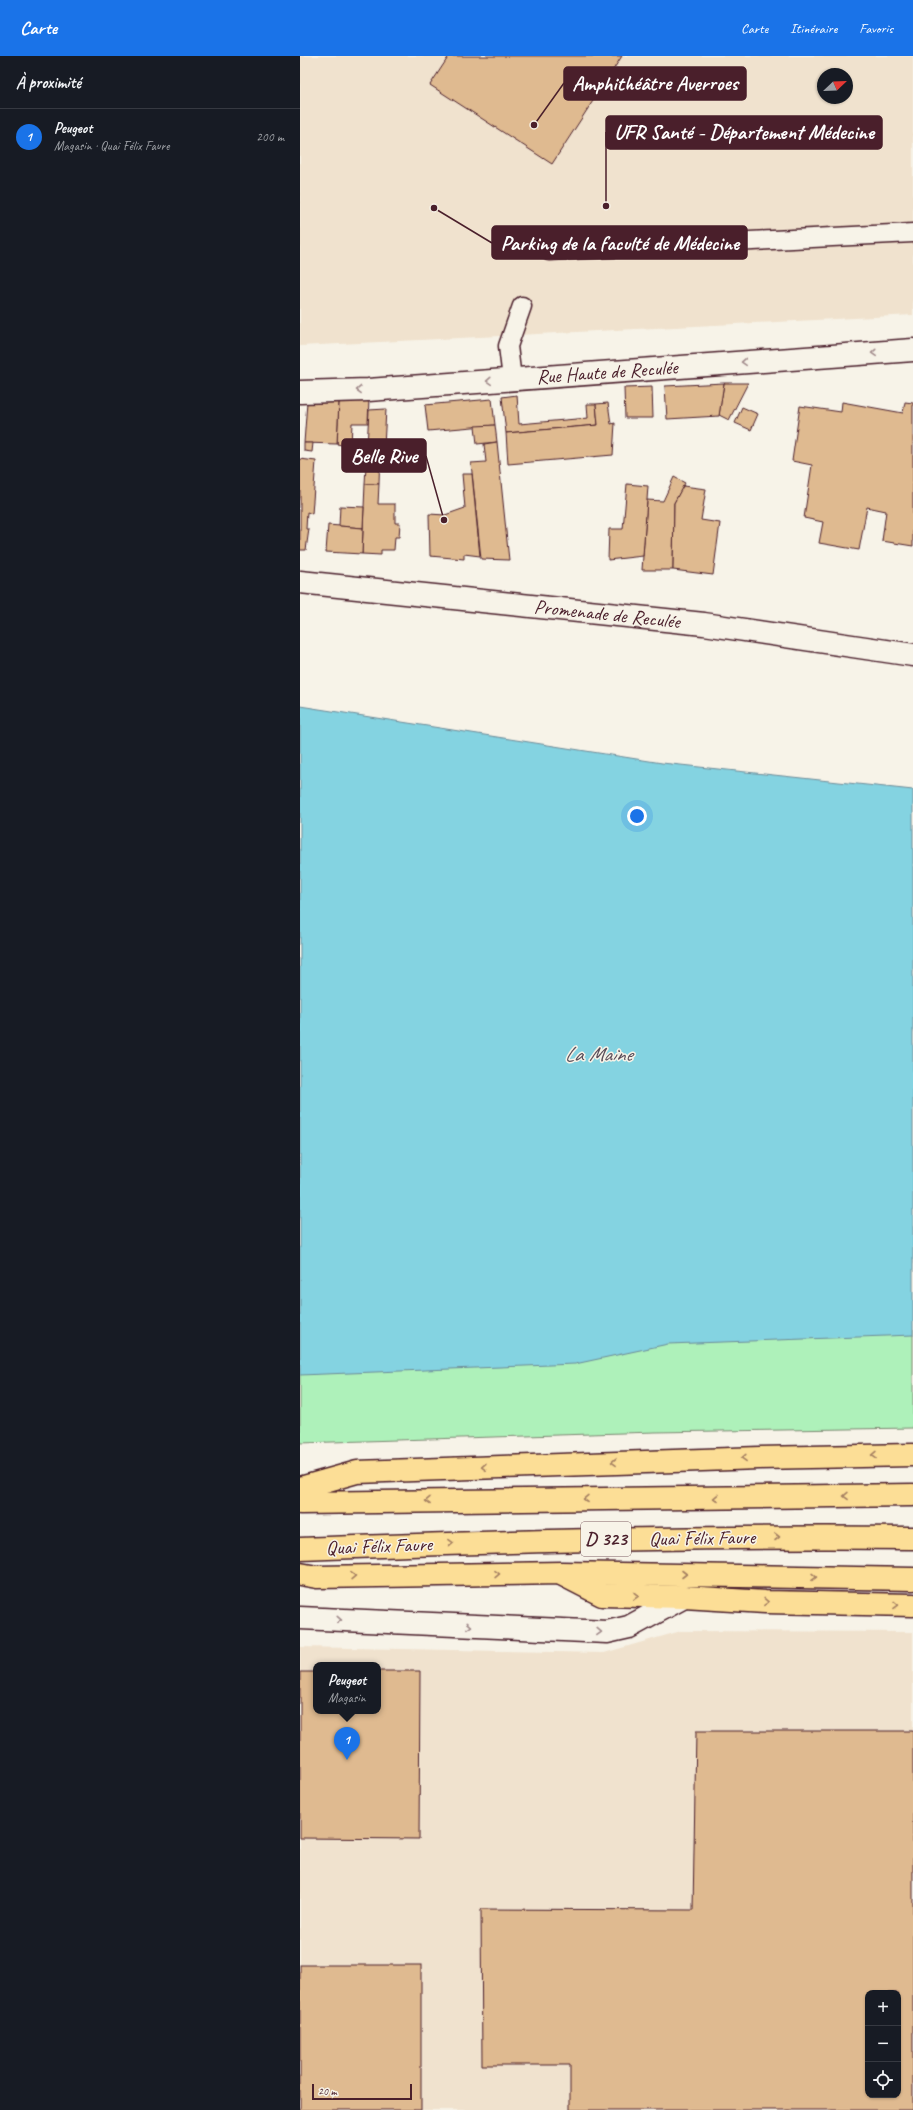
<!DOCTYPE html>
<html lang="fr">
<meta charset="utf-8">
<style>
:root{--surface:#171b24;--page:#20242c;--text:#f1f3f6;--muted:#9ea1a6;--line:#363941;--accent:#1a73e8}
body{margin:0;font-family:Caveat,sans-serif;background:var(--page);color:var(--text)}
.controls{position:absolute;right:12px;bottom:12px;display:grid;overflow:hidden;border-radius:8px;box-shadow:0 1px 3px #0004}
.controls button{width:36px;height:36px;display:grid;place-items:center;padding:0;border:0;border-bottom:1px solid var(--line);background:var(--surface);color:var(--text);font:20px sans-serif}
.compass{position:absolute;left:517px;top:12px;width:36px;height:36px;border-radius:50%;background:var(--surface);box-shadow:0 1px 3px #0004;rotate:67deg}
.scale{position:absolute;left:12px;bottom:10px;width:100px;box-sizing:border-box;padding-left:4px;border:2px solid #4a1f2b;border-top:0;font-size:11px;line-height:14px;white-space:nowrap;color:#4a1f2b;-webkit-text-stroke:3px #f7f3e8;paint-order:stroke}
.you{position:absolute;left:337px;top:760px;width:14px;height:14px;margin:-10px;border:3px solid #fff;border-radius:50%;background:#1a73e8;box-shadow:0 0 0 6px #1a73e833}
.badge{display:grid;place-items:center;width:26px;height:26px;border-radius:50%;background:var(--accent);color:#fff;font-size:13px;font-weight:700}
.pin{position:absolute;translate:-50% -33px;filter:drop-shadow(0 1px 2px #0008)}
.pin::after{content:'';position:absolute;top:21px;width:14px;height:12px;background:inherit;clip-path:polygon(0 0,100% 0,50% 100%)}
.popup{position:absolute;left:13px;top:1606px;width:68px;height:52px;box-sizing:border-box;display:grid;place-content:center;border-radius:8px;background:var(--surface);filter:drop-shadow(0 1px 3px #0005);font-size:13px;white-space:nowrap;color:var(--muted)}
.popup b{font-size:15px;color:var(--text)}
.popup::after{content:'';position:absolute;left:50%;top:100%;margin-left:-8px;border:8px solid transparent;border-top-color:var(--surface)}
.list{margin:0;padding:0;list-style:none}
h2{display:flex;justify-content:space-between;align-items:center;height:52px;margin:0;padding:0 16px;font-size:17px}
h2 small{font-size:13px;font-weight:400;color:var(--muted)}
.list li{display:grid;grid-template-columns:26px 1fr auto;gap:12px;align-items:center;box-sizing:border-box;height:56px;padding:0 16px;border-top:1px solid var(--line)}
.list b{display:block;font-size:15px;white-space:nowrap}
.list p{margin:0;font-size:13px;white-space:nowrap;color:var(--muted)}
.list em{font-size:13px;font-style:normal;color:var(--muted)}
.icon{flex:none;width:22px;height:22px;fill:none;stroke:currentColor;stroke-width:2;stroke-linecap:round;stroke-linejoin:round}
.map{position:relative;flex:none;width:613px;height:2054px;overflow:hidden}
header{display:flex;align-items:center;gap:24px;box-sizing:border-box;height:56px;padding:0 20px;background:var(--accent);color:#fff}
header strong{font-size:19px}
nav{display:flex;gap:22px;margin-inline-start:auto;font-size:14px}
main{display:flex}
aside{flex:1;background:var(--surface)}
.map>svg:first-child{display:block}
</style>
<header>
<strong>Carte</strong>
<nav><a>Carte</a><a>Itinéraire</a><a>Favoris</a></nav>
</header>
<main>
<aside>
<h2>À proximité<small></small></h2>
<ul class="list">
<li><span class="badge">1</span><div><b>Peugeot</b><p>Magasin · Quai Félix Faure</p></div><em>200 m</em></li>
</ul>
</aside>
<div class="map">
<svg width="613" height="2054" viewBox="0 0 613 2054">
<rect width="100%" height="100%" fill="#f7f3e8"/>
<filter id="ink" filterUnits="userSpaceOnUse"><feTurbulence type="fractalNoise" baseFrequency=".025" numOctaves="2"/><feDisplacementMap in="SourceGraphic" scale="8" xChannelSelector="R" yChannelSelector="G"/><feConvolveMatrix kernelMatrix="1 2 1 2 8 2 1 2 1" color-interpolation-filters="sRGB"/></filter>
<g filter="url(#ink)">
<g fill="#f0e2ce" fill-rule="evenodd">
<path d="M 0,0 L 613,0 L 613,259 L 0,290 ZM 523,18 L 547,18 L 547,42 L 523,42 Z"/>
<path d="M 381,1575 L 613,1576 L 613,2054 L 0,2054 L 0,1591 L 304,1597 ZM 16,1609 L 78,1609 L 78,1655 L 16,1655 ZM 568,1937 L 598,1937 L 598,2039 L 568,2039 Z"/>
</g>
<polygon fill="#aef1ba" stroke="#7c8872" points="525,1269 613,1273 613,1372 355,1376 0,1387 0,1312"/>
<polygon fill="#84d3e1" stroke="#6d8b98" points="0,650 362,707 613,734 613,1279 368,1288 275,1308 0,1319"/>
<g fill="#dfba90" stroke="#4a1f2b" fill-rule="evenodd">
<polygon points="322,0 252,108 130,29 149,0"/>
<polygon points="424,327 448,327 429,364 419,359"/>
<polygon points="424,327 419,360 367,363 365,330"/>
<polygon points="352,331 353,362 325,362 324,332"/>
<polygon points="217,339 219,368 288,362 287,348 296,348 298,369 206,377 202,341"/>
<polygon points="69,343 68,367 52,367 51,391 37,388 39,345"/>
<polygon points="192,343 195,369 128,375 125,349"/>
<polygon points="39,345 37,388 4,387 7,346"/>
<polygon points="542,346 603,357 605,346 613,347 613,490 582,485 586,455 567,451 559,494 519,487 523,466 504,462 512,409 492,405 500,350 541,356"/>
<polygon points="308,347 311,368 315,367 313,399 208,408 206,377 298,369 296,348"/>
<polygon points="442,351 458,358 451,374 435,367"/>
<polygon points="86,353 84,391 67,391 69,354"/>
<polygon points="195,369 197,386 177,388 175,370"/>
<polygon points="197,386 208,495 209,504 181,503 171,407 186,406 184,388"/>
<polygon points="4,387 13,387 12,396 4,395"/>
<polygon points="67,391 80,392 79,428 65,428"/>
<polygon points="0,403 16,405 12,458 7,456 6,473 9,473 6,494 0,494"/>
<polygon points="162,418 172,418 180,500 164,498 164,503 130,500 129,458 145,459 165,452"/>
<polygon points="374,421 385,427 374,447 373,514 342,514 347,444 363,445"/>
<polygon points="65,428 79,428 78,448 95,448 95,467 100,467 99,481 95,481 94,494 81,494 81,499 62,498"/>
<polygon points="327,428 348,430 343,500 308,504 309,473 323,473"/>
<polygon points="383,430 406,433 401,464 420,467 413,519 373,514 374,447"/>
<polygon points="40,450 64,451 63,472 39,470"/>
<polygon points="28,469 63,472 62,498 26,496"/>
<polygon points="78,1615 120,1615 119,1783 0,1782 0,1616 16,1616 16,1655 78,1655"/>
<path d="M 396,1675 L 613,1675 L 613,2054 L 270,2054 L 270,2009 L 182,2009 L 181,1853 L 393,1854 ZM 568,1937 L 598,1937 L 598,2039 L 568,2039 Z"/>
<rect x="0" y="1909" width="121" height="145"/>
</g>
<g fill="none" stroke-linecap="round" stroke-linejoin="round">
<g stroke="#4a1f2b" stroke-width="21">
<g id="service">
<polyline points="249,195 613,177"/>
<polyline points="212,323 208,290 222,250"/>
</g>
</g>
<g stroke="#4a1f2b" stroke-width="25">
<g id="minor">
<polyline points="0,336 68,334 613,294"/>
<polyline points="0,526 404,568 613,599"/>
<polyline points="0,1562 307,1576 329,1571 384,1541"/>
</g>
</g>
<g stroke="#4a1f2b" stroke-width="25">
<g id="trunk">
<polyline points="0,1432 57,1416 459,1402 613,1399"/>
<polyline points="0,1447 613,1439"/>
<path d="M 0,1493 C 204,1485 408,1480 613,1482"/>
<polyline points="0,1518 17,1521 261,1517 613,1523"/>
<polyline points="263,1519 302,1539 384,1541 465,1546 613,1549"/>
</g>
</g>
<use href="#service" stroke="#f7f3e8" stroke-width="18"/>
<use href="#minor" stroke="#f7f3e8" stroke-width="22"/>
<use href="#trunk" stroke="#fcde96" stroke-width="22"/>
</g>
<defs><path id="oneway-chevron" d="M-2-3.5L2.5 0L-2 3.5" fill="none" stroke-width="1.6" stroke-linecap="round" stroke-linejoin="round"/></defs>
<g stroke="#a0898a">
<use href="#oneway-chevron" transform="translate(574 297) rotate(176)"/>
<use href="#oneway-chevron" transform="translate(444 306) rotate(176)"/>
<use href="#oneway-chevron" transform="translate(189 325) rotate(176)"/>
<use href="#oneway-chevron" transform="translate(59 334) rotate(178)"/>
<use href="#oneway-chevron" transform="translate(39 1564) rotate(3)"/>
<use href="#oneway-chevron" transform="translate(169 1570) rotate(3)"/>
<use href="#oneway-chevron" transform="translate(299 1576) rotate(2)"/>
</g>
<g stroke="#a37e60">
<use href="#oneway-chevron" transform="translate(574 1399) rotate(179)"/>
<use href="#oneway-chevron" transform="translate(444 1402) rotate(178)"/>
<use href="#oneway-chevron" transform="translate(314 1406) rotate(178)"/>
<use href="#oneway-chevron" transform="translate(184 1411) rotate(178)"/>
<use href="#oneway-chevron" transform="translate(546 1440) rotate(179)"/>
<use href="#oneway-chevron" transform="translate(416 1442) rotate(179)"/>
<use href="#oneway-chevron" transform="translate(286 1443) rotate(179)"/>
<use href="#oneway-chevron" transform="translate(128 1445) rotate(179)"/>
<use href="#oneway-chevron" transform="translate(477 1481)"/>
<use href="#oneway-chevron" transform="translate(151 1487) rotate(-2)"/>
<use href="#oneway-chevron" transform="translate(197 1518) rotate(-1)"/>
<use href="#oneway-chevron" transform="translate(384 1518)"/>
<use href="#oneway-chevron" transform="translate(53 1520) rotate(-1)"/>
<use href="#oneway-chevron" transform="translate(514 1521) rotate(1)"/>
<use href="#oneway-chevron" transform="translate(336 1540) rotate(1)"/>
<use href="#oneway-chevron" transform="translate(466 1546) rotate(2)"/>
<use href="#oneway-chevron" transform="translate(596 1549) rotate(1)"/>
</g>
</g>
<g text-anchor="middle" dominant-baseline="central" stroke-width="3" stroke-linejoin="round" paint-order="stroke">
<rect fill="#f7f3e8" stroke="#7e5f64" stroke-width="1" x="281" y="1466" width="50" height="34" rx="3"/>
<g font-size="19" font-weight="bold" fill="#4a1f2b">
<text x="306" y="1483">D 323</text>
</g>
<g font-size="20" fill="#4a1f2b" stroke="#f7f3e8">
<text transform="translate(307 316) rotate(-4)">Rue Haute de Reculée</text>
<text transform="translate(307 558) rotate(6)">Promenade de Reculée</text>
<text transform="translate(402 1482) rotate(-1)">Quai Félix Faure</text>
<text transform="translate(79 1490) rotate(-2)">Quai Félix Faure</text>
</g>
<g font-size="21" font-style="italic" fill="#584c58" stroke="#f7f3e8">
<text x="298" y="998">La Maine</text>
</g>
</g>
<path fill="none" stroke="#4a1f2b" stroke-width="1.5" d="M234 69L264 27M306 150L306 76M134 152L192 187M144 464L126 400"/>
<g fill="#4a1f2b" stroke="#f7f3e8" stroke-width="1.5">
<circle cx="234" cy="69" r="4"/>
<circle cx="306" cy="150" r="4"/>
<circle cx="134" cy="152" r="4"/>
<circle cx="144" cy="464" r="4"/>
</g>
<g fill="#4a1f2b" stroke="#4a1f2b" stroke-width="1.5">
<rect x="264" y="11" width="182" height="33" rx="4"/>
<rect x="306" y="60" width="276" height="33" rx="4"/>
<rect x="192" y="170" width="255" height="33" rx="4"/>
<rect x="42" y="383" width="84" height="33" rx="4"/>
</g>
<g font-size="21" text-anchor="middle" font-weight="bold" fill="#fff">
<text x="355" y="34">Amphithéâtre Averroes</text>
<text x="444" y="83">UFR Santé - Département Médecine</text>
<text x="320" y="194">Parking de la faculté de Médecine</text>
<text x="84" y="407">Belle Rive</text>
</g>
</svg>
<div class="controls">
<button>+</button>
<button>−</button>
<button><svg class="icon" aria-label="locate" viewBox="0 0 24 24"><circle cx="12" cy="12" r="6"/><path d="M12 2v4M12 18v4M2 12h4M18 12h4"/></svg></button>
</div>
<svg class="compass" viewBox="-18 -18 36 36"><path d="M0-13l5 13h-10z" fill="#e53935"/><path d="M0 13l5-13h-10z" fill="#9ea1a6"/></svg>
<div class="scale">20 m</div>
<div class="you"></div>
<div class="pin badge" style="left:47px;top:1704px">1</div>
<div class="popup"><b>Peugeot</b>Magasin</div>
</div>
</main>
